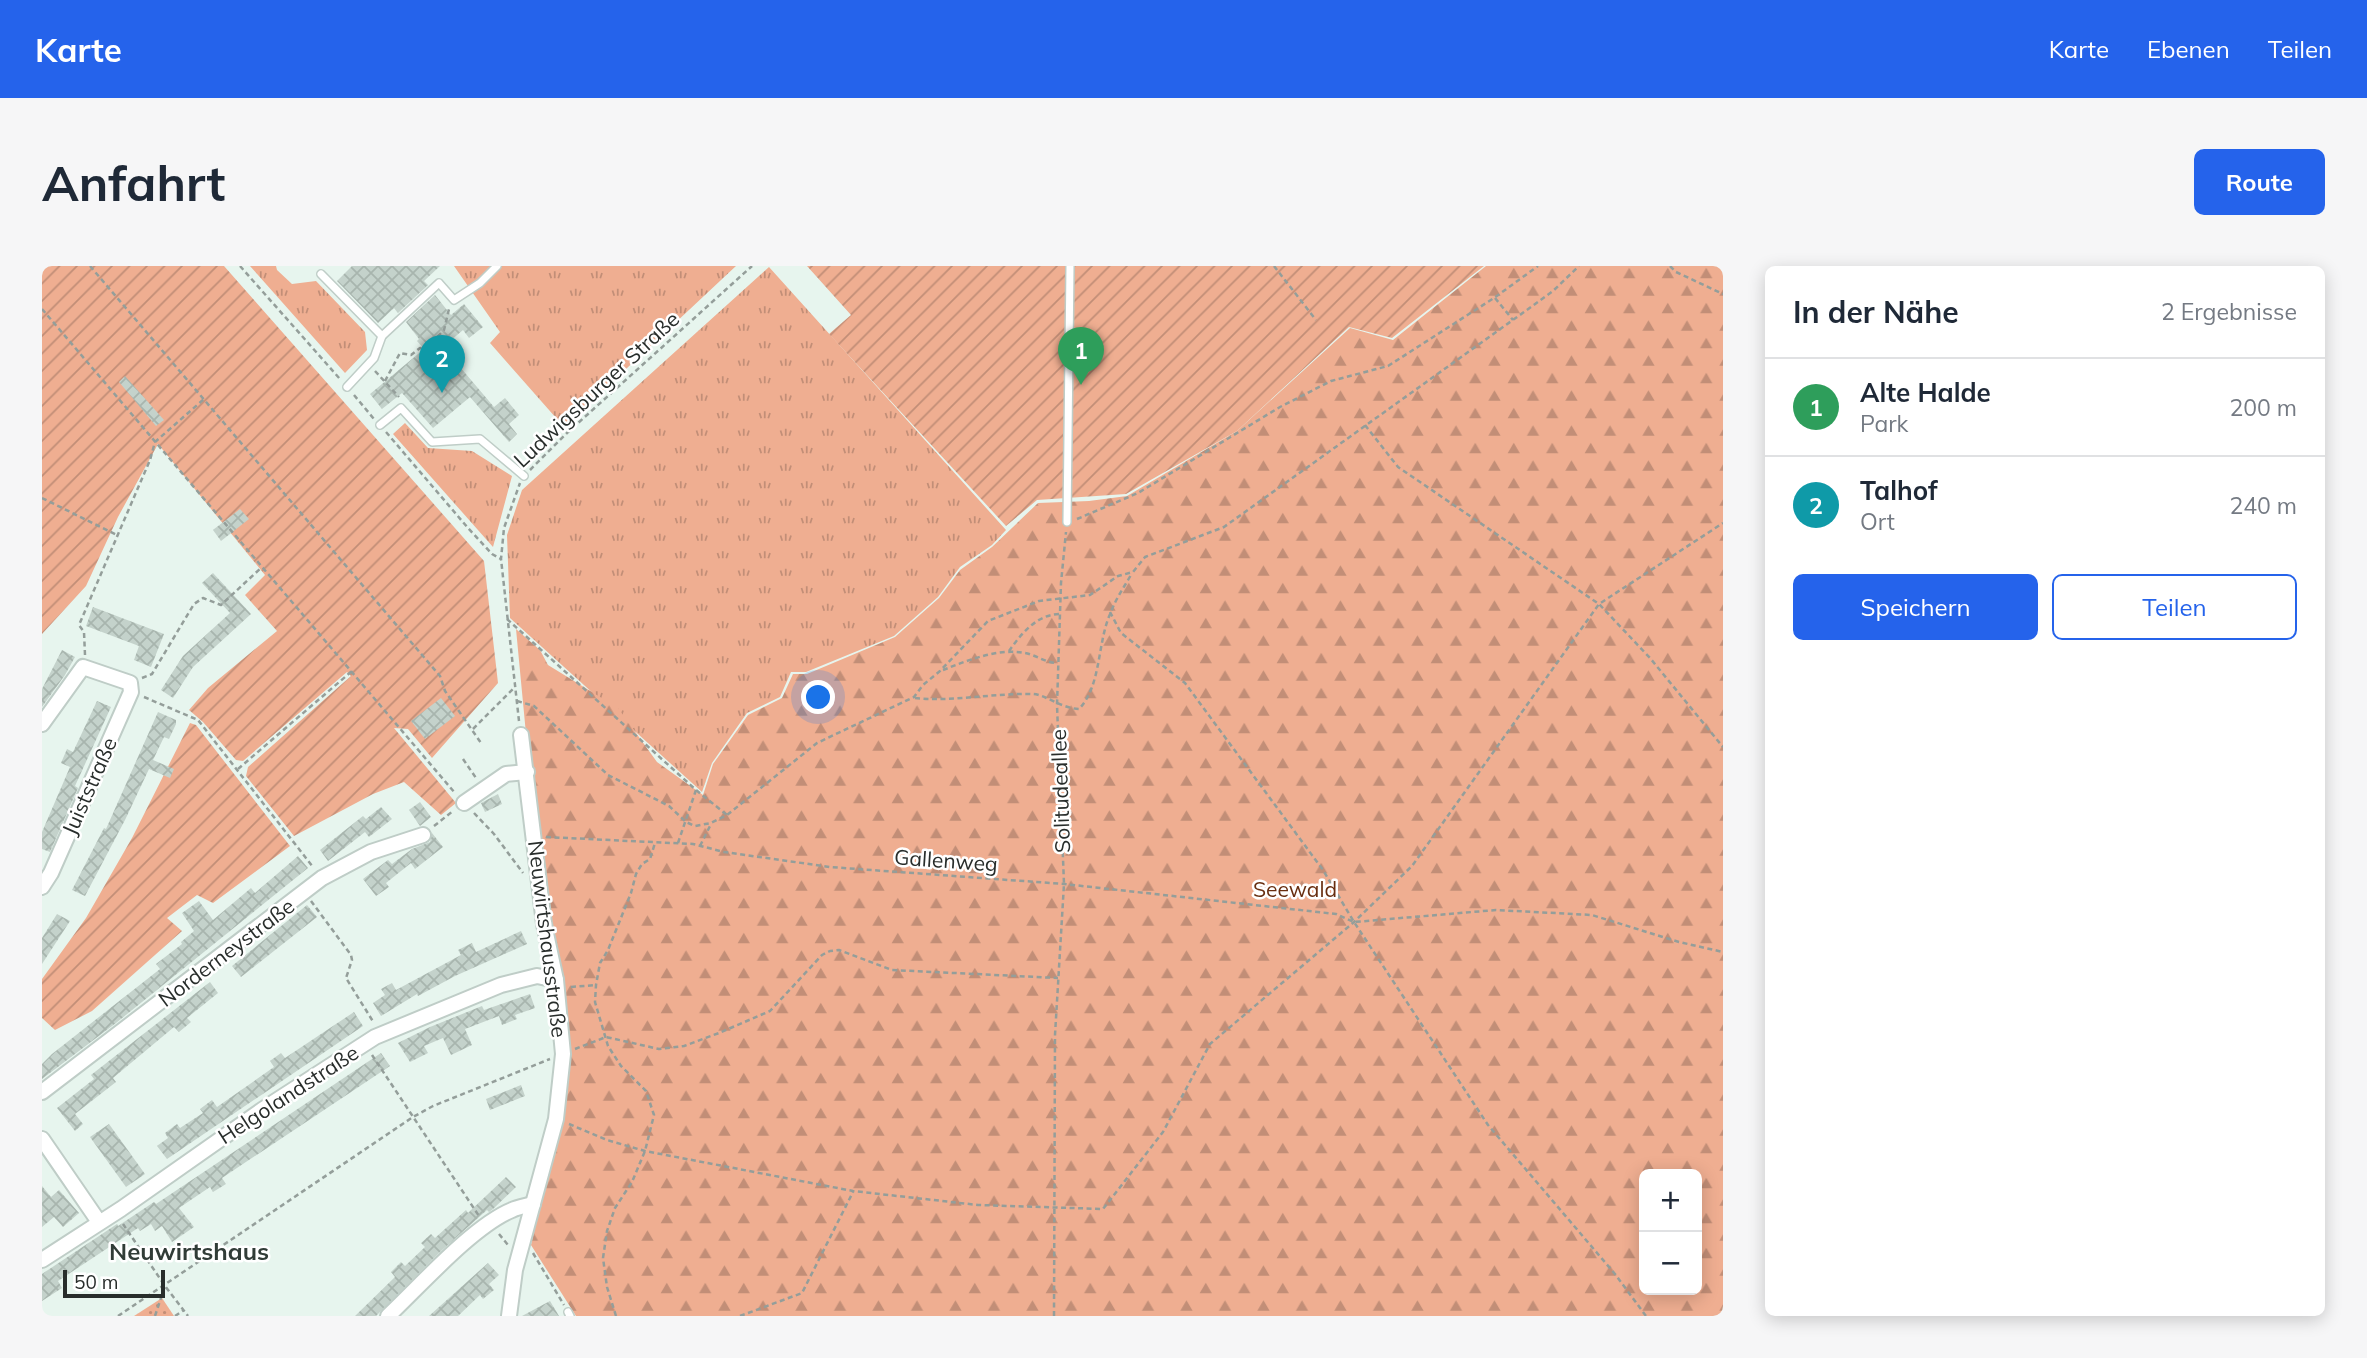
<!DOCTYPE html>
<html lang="de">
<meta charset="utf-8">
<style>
:root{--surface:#fff;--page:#f6f6f7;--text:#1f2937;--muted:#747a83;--line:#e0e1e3;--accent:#2563eb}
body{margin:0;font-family:Mulish,sans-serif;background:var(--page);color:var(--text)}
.controls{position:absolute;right:21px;bottom:21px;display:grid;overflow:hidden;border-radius:10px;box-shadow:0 4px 18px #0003}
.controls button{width:63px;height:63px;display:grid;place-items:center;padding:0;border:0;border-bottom:2px solid var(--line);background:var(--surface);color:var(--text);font:35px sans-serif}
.scale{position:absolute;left:21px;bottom:18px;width:102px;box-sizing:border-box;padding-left:7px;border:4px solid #282d2b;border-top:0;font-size:19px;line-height:24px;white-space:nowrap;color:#282d2b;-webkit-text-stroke:5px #fff;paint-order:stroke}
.you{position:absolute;left:777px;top:432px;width:24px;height:24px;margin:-18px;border:5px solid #fff;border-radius:50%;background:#1a73e8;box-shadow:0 0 0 10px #1a73e833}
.badge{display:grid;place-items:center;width:46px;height:46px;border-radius:50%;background:var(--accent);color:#fff;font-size:23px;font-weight:700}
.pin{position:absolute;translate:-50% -58px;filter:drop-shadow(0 2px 4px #0008)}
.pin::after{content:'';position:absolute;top:37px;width:24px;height:21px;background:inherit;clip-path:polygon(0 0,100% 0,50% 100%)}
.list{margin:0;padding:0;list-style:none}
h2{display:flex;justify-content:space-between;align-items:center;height:91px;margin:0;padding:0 28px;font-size:30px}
h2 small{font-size:23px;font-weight:400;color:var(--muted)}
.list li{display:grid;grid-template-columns:46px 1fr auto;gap:21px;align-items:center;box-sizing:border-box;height:98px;padding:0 28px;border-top:2px solid var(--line)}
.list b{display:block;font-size:26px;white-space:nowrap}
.list p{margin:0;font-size:23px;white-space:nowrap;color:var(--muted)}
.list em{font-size:23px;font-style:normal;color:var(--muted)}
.actions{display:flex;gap:14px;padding:21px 28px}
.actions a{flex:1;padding:16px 0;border:2px solid var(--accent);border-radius:10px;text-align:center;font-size:24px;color:var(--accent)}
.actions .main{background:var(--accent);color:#fff}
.map{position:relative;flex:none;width:1681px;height:1050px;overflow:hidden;border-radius:10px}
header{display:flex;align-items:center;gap:42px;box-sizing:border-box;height:98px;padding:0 35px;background:var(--accent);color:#fff}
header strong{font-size:33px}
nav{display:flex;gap:38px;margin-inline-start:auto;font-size:24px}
.intro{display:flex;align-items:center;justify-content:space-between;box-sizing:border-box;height:168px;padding:0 42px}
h1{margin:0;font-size:49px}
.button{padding:18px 32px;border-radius:10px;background:var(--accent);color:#fff;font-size:24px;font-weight:700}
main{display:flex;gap:42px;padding:0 42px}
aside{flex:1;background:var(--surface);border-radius:10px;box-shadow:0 4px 18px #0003}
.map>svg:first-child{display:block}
</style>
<header>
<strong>Karte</strong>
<nav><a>Karte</a><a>Ebenen</a><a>Teilen</a></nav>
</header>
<div class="intro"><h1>Anfahrt</h1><a class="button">Route</a></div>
<main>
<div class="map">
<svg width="1681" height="1050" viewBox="0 0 1681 1050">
<defs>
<pattern id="grass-tufts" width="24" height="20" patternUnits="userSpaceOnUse" patternTransform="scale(1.75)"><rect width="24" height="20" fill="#efae91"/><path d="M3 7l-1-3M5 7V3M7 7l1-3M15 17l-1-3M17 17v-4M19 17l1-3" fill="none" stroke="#c28e77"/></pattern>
<pattern id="forest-firs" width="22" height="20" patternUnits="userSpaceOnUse" patternTransform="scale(1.75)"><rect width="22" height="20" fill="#efae91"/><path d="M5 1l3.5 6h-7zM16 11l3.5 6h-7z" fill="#c28e77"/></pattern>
<pattern id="park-dots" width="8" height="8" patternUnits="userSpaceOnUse" patternTransform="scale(1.75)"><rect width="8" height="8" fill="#efae91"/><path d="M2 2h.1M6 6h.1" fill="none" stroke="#c28e77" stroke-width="1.8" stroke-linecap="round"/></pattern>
<pattern id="garden-furrows" width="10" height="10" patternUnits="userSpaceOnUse" patternTransform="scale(1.75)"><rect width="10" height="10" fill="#efae91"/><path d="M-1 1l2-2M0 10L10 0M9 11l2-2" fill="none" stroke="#c28e77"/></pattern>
<pattern id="building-cross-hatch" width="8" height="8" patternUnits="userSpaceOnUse" patternTransform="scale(1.75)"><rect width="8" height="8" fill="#c4d2cb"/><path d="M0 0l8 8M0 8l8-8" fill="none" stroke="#a8b5ae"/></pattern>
</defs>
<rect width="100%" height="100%" fill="#e7f5ee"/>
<g fill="url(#grass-tufts)">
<polygon points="208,0 234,0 235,4 250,18 274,15 323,66 325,84 303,107"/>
<polygon points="412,0 694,0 522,161 448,77 458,66"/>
<polygon points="727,1 964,264 950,279 918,301 896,331 852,370 764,406 749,406 738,431 705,447 670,497 660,526 468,352 465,269 480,224"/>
<polygon points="363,157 386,182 430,185 470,210 451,281 351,168"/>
</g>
<path fill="url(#forest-firs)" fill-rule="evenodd" d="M 1444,0 L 1681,0 L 1681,1050 L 534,1050 L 489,979 L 518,852 L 507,657 L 484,468 L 474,363 L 498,384 L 506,399 L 576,442 L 615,496 L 661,529 L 671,498 L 706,449 L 740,432 L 751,408 L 765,408 L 853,371 L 897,332 L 918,304 L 950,281 L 996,237 L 1047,235 L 1085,230 L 1195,165 L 1308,62 L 1351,74 ZM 1602,908 L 1655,908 L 1655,1024 L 1602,1024 Z"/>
<polygon fill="url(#park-dots)" points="120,1032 132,1050 92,1050"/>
<g fill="url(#garden-furrows)">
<polygon points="0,0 182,0 442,295 456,417 390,492 366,463 352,462 414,537 399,549 362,516 331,528 252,570 204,510 206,501 309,410 305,406 201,495 194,494 161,456 147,444 166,422 235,365 203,329 223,309 116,178 76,251 44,320 0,368"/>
<polygon points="765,0 1442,0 1350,72 1307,61 1195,165 1084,228 995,234 964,260 787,68 809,49"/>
<polygon points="148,457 154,459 248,580 171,637 155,629 125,652 140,665 50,745 13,764 0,752 0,713 44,652 90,572"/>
</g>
<g fill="url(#building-cross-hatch)">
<polygon points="310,0 398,0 382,15 386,19 356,47 352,42 336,57 295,15"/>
<polygon points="393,29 409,49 422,38 441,61 427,72 421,64 401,81 452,141 463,132 477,149 467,158 475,168 467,176 428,131 391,162 360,127 340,143 328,128 382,83 375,75 377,73 364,56"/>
<polygon points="83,110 122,154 114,160 77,116"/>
<polygon points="198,243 207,253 179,275 171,264"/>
<polygon points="171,307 209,348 151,401 131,432 119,424 141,390 188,347 160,317"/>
<polygon points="51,341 122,368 109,401 92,394 97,380 44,360"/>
<polygon points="20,384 33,391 23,409 0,441 0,423"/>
<polygon points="399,432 413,450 383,473 369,455"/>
<polygon points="55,435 69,441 33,520 36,522 8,586 0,583 0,566 28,501 19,497 25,483 31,486"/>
<polygon points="116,446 134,454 134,458 127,473 122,471 111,494 132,503 128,512 107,503 83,554 43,630 30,624 62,562 64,563"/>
<polygon points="456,528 460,538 443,546 439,537"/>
<polygon points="378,536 389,551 378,560 367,544"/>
<polygon points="339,541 350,553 327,571 323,566 286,595 278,584 321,550 324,553"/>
<polygon points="390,567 401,581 373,603 369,597 344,617 347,621 334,630 321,613 346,594 350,598 370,583 388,576"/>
<polygon points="256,590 266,602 74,757 0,813 0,798 10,788 118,703 114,698 140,678 139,676 152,665 140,647 157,635 171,654 209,622 213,627"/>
<polygon points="265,639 275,651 199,711 190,700"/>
<polygon points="15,648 28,655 0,698 0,672"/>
<polygon points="479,665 485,678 413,710 376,730 375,728 339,750 331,737 343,729 339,723 350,717 354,724 419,689 416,684 430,677 434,686"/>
<polygon points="168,716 176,727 145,752 149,756 137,766 132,761 71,812 74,816 33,848 41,858 33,865 15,842 52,813 49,809"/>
<polygon points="488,728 493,742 473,749 475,753 460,759 457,750 423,763 430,779 409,789 401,772 382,780 386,787 368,796 356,777 388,761 440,740 442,744"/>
<polygon points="312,746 321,760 125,893 115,880 126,872 123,867 135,858 138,862 161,847 158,843 170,834 175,841 232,801 228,795 239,787 243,792"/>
<polygon points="339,787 348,800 180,912 184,918 171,926 168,921 137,942 152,961 130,976 120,960 113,965 109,958 98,965 96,962 16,1015 20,1022 0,1035 0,1008 75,958 76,960 112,936 114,938"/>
<polygon points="479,819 483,830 448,844 444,833"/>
<polygon points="67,858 103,908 84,921 48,871"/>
<polygon points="464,911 474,921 451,943 447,946 445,944 399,985 334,1050 313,1050 353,1011 349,1006 359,996 363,1000 383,981 379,977 389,968 393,972 424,944 426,947"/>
<polygon points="0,920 9,931 17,924 37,947 21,961 12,951 0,961"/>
<polygon points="446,997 457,1009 447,1018 452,1024 441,1033 438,1029 416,1050 387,1050"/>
<polygon points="508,1035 517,1050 480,1050"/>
</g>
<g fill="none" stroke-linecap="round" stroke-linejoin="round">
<g stroke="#bfcdc7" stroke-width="10">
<g id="lane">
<polyline points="279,8 340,70 332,92 305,121"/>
<polyline points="340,70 397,17 412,34 438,17 455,0"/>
<polyline points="338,159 359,142 390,176 438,173 482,210"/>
<polyline points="1025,256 1028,0"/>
<polyline points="526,1046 528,1050"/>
</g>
</g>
<g stroke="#bfcdc7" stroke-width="18">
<g id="street">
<polyline points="0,458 41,401 88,417 89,426 9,607 0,621"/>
<polyline points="422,537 464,508 485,506"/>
<polyline points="0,826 280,612 329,586 381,569"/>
<polyline points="0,873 57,956"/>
<polyline points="0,994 79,943 220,844 333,771 459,719 495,710 514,714"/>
<path d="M 346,1050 C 378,1020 431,960 470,944 C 476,941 484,940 491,938"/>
<polyline points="467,1050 473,1004 514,853 521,788 514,714 502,658 479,469"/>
</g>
</g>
<g stroke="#949e9a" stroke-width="2.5" stroke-dasharray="5 3.5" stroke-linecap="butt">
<polyline points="48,0 398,410 403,425 439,477"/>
<polyline points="198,0 298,113"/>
<polyline points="1232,0 1274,54"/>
<polyline points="1628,0 1634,6 1681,28"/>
<polyline points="1453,32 1471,54"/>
<polyline points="0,43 413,527"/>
<polyline points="333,105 357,131"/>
<polyline points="343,115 358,87 369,89 378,82 384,82 402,64 407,43"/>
<polyline points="312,129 332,153"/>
<polyline points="1323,159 1356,201 1557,338 1608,392 1681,481"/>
<polyline points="344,166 426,262 450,288 459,293"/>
<polyline points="488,204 525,167 710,0"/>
<polyline points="0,232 75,269"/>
<polyline points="1035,253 1096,227 1238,141 1289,115 1346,100 1452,32 1496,0"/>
<polyline points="1068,346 1079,367 1143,417 1281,604 1312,656 1446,859 1573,1008 1604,1050"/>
<polyline points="465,353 654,524 685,549"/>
<path d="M 967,385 C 979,368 995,348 1018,348"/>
<polyline points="43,389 42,366 37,359 108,194 113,176 162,133"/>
<path d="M 901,404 C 927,394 955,382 983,387 C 994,389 1004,397 1015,397"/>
<polyline points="100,412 110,408 152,338 161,332 179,339 220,301"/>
<polyline points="102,431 156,454 271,601"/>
<path d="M 873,432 C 912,436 951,427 990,428 C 1003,428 1018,442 1037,443 C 1060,419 1055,375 1069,346 C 1074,332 1083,320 1090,307"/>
<polyline points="475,435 492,440 566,509 627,540 644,556 653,560 669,557 685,549 775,477 872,431 881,419 898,405 946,355 997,335 1048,329 1076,310 1091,306 1103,291 1182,261 1482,46 1511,25 1537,0"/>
<polyline points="477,455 459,293 462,262 478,217"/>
<polyline points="431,463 473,421"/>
<polyline points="421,493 434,512"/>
<polyline points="196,503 310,405"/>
<polyline points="432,547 452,568 481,607"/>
<polyline points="392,560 411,545"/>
<polyline points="504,571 651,578 682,586 788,601 1022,618 1294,648 1312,656 1454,644 1550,649 1637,676 1681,686"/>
<polyline points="636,577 654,524"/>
<polyline points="658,580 669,558"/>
<polyline points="269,635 309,689 310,694 304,712 332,757"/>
<polyline points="529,721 554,719"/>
<polyline points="533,783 564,771 617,783 642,780 677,767 728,745 780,689 788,685 797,684 850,704 1016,712"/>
<polyline points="330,789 437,950"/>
<polyline points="527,858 565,874 603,885 811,925 936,939 1061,943 1121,866 1168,778 1312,656 1370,600 1557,338 1681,257"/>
<polyline points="81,958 123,1020 146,1050"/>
<polyline points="457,968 466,979"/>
<polyline points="491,987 522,1039"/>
<polyline points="76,1050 371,851 391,840 508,793"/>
<polyline points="113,1050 123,1020"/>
<polyline points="133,1050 142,1044"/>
<polyline points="574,1050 565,1021 561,992 565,965 573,942 590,916 603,885 612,849 604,825 579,800 566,780 553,736 554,719 558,697 566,684 589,627 594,608 600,598 608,593 613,577"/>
<polyline points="698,1050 760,1027 811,926"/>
<polyline points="1012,1050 1013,769 1022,618 1015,439 1019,317 1024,266"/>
</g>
<use href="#lane" stroke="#fff" stroke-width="7"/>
<use href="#street" stroke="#fff" stroke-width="14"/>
</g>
<g text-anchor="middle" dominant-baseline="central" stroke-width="5" stroke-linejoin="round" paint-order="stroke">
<g font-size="21" fill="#282d2b" stroke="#fff">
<text transform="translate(554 123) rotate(-43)">Ludwigsburger Straße</text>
<text transform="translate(47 520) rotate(-66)">Juiststraße</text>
<text transform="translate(1018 525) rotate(-92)">Solitudeallee</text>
<text transform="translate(904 594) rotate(4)">Gallenweg</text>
<text transform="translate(506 673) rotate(83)">Neuwirtshausstraße</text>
<text transform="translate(184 686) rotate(-37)">Norderneystraße</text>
<text transform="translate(246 828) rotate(-33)">Helgolandstraße</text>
</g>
<g font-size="21" fill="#682e10" stroke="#fff">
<text x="1253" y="623">Seewald</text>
</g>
<g font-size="24" font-weight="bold" fill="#313c37" stroke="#fff">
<text x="147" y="985">Neuwirtshaus</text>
</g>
</g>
</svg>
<div class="controls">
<button>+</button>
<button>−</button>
</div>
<div class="scale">50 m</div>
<div class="you"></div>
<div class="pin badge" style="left:1039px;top:119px;background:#2e9e5b">1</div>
<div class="pin badge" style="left:400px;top:127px;background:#0f9aa8">2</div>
</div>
<aside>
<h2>In der Nähe<small>2 Ergebnisse</small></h2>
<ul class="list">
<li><span class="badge" style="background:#2e9e5b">1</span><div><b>Alte Halde</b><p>Park</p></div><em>200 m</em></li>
<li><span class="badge" style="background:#0f9aa8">2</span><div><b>Talhof</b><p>Ort</p></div><em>240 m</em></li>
</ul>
<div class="actions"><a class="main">Speichern</a><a>Teilen</a></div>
</aside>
</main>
